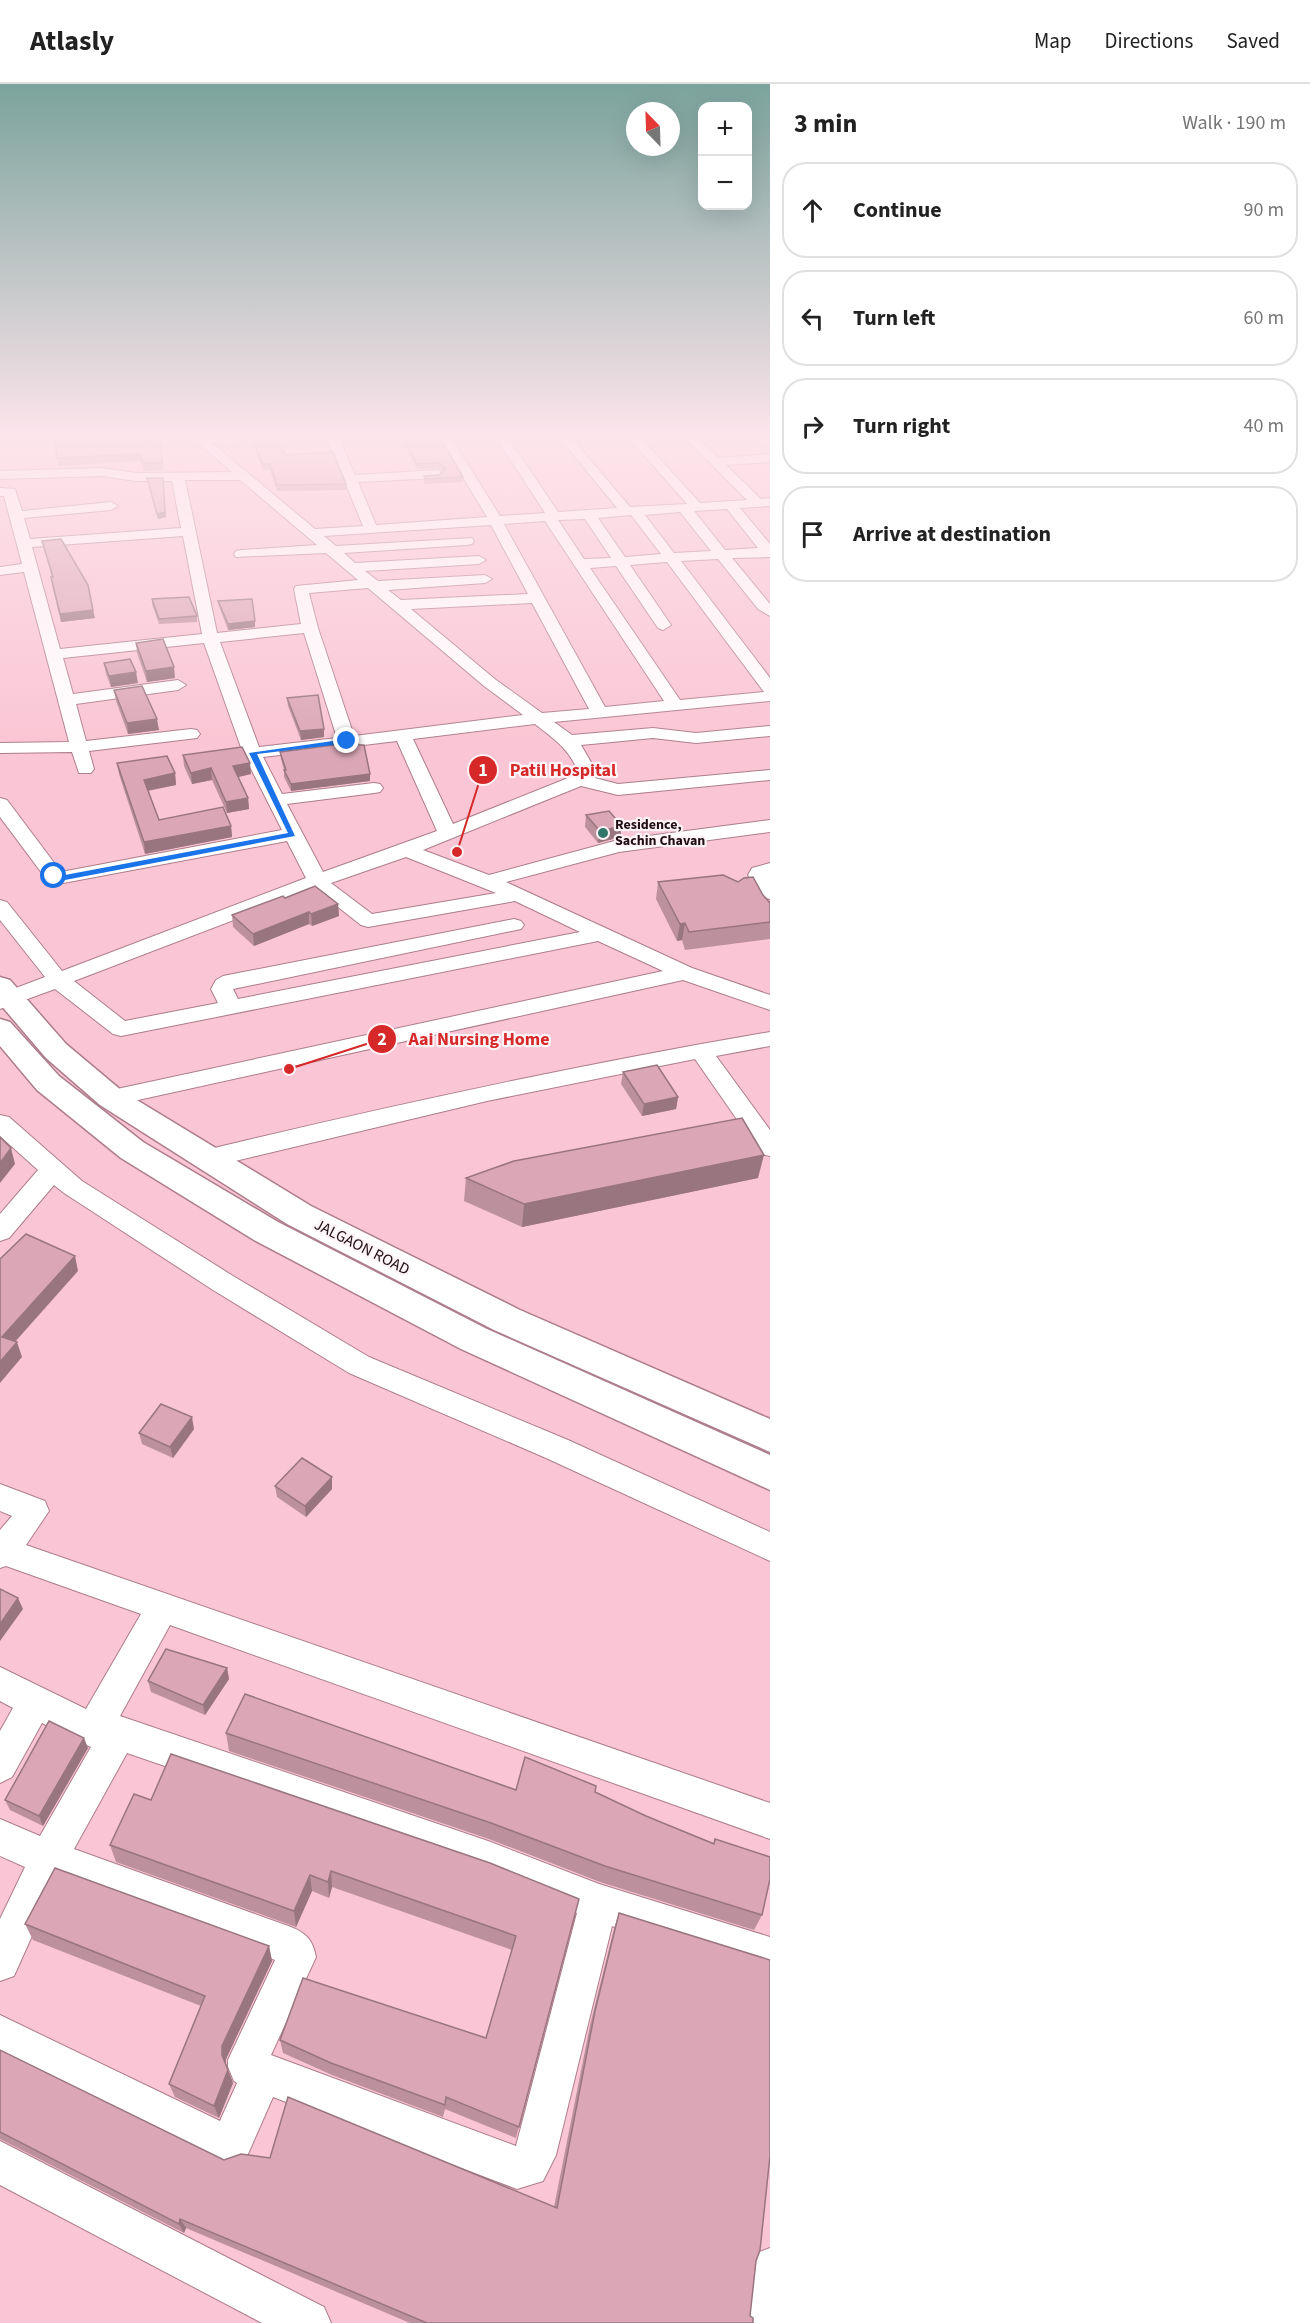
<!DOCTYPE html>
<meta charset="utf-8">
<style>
:root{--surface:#fff;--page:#f6f6f6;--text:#222;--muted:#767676;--line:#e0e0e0}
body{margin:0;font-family:"Source Sans 3",sans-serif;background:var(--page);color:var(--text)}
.controls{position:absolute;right:18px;top:18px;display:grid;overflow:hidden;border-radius:12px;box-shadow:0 6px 24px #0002}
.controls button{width:54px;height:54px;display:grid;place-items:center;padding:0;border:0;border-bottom:2px solid var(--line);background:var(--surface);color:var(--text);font:30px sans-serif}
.compass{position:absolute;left:626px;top:18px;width:54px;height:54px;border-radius:50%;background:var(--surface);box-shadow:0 6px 24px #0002;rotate:337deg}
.stop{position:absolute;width:18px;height:18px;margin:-14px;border:4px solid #1a73e8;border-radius:50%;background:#fff}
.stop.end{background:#1a73e8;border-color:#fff;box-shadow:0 2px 6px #0008}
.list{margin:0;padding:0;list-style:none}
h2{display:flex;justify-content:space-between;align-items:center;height:78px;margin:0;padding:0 24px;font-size:26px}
h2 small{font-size:20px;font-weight:400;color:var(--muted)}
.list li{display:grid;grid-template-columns:39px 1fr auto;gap:18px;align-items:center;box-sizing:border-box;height:96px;margin:0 12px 12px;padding:0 12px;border:2px solid var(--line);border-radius:24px}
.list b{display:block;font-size:22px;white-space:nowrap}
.list em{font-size:20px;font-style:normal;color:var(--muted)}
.icon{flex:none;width:33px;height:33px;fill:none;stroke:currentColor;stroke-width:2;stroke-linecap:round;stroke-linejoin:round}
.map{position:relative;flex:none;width:770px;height:2239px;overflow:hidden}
header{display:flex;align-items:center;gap:36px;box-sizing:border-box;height:84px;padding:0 30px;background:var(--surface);border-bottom:2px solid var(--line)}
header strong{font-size:28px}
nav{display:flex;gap:33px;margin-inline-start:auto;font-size:21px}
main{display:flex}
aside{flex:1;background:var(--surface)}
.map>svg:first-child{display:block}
</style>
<header>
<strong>Atlasly</strong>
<nav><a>Map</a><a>Directions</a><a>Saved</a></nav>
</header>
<main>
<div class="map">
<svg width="770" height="2239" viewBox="0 0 770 2239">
<rect width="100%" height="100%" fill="#fac5d4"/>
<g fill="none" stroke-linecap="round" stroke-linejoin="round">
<g stroke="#ad7d8b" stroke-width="2">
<g id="minor">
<path d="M 190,352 L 278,352 L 272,356 L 212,359 L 315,445 L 363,442 L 326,352 L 338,352 L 355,391 L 438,386 L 444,390 L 438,394 L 358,398 L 376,441 L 487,433 L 438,352 L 450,352 L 500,432 L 545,429 L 495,352 L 507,352 L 558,428 L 617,424 L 558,352 L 570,352 L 630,423 L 687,420 L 627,352 L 639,352 L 700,419 L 747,416 L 683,352 L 695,352 L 719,374 L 770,370 L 770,378 L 726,381 L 761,415 L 770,414 L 770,422 L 740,424 L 770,460 L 770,473 L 732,474 L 770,520 L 770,532 L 758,525 L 718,475 L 681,477 L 770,594 L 770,617 L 554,638 L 572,651 L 653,644 L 696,649 L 770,642 L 770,652 L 696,659 L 653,654 L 581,661 L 595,685 L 591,693 L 618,700 L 770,686 L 770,696 L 618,711 L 581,702 L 423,766 L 489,791 L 618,756 L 770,736 L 770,748 L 619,768 L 506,798 L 692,884 L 770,911 L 770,926 L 683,896 L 111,1022 L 103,1020 L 99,1014 L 103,1008 L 663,887 L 598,857 L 121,952 L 113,950 L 55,905 L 0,925 L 0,910 L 45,893 L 0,836 L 0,816 L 7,818 L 62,887 L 306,794 L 287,757 L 58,800 L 47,796 L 0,733 L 0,714 L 7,716 L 61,788 L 282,746 L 243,669 L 204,559 L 63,574 L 73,610 L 178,596 L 186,601 L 178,606 L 76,620 L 86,657 L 191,645 L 197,646 L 200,650 L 197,654 L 89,667 L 94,685 L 91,689 L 79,689 L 72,668 L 0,669 L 0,659 L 69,658 L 24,488 L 0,491 L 0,483 L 22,480 L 4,412 L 0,412 L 0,404 L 15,405 L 22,427 L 111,418 L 118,422 L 111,426 L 24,434 L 30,455 L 181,444 L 172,397 L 136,397 L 102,392 L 0,395 L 0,387 L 102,384 L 136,389 L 232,388 ZM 185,396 L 240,396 L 317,461 L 241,466 L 236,467 L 234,470 L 236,473 L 326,469 L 358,496 L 296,502 L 294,505 L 301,540 L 217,549 ZM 727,425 L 758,464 L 725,466 L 694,427 ZM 680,428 L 711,467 L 674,469 L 645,431 ZM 631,431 L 661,470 L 625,473 L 598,434 ZM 585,435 L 611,474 L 584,475 L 558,436 ZM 545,437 L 664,617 L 605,623 L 504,440 ZM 491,441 L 528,510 L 401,516 L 388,506 L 485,499 L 492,495 L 485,491 L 378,497 L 365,487 L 479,480 L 486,476 L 479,472 L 355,479 L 344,469 L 467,461 L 472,460 L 474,457 L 472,454 L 336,462 L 324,452 ZM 183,452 L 202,550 L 60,565 L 32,463 ZM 667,478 L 764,608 L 680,616 L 590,484 L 616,482 L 658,544 L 663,546 L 671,541 L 630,481 ZM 368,504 L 484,602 L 523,631 L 354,652 L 318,544 L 309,509 ZM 532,519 L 589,625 L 542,629 L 496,596 L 411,525 ZM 304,549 L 337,654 L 259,663 L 220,558 ZM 535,640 C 553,654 568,664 577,685 L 573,692 L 453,740 L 413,655 ZM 397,657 L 437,747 L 323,788 L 287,720 L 374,709 L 380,708 L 383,704 L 380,700 L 374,699 L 282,710 L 263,673 ZM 406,773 L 496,809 L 372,830 L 331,799 ZM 315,805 L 361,841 L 368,843 L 515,817 L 580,848 L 238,915 L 233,905 L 521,845 L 524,841 L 521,837 L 514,835 L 223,892 L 216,896 L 211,905 L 218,919 L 125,937 L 74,897 Z"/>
<polygon points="759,352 770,352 770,361 766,360"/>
<polygon points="770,779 770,815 763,813 748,791 752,784"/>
<path d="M 770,948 L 770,962 L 716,972 L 770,1046 L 770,1072 L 761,1070 L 695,975 L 487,1017 L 206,1084 L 197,1081 L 194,1075 L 197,1069 L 206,1066 C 393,1021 581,980 770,948 Z"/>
<polygon points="0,1031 9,1033 82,1097 233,1192 369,1273 568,1356 770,1448 770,1477 546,1374 349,1289 213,1206 64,1109 54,1101 9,1154 0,1157 0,1130 38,1086 0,1052"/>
<path d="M 0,1400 L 45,1417 L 49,1427 L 26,1461 L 770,1719 L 770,1755 L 170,1541 L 120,1632 L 488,1757 L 599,1800 L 770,1853 L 770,1891 L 612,1842 L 556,2071 L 543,2097 L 517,2105 L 273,2013 L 244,2079 L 229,2085 L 0,1972 L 0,1931 L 220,2037 L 237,1999 L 234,1997 L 228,1983 L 228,1976 L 275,1876 L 57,1796 L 14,1892 L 0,1897 L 0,1835 L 25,1783 L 0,1772 L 0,1735 L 40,1752 L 91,1663 L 42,1639 L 12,1693 L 0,1699 L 0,1647 L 13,1624 L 0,1617 L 0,1583 L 86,1625 L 141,1530 L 6,1482 L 0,1484 L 0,1446 L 12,1432 L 0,1427 ZM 127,1669 L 488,1793 L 577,1829 L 516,2062 L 271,1971 L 316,1873 C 313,1856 306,1849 291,1843 L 74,1765 Z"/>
<polygon points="0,2057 324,2223 331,2239 262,2239 0,2101"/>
<polygon points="770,2164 770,2239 742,2239 748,2186 754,2170"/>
</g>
</g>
<g stroke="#ad7d8b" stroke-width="3">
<g id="trunk">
<polygon points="0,893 10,896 66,960 122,1007 311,1122 520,1226 770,1335 770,1368 494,1246 287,1140 100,1021 46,974 0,920"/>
<polygon points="0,935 10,938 59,992 143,1058 278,1138 487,1245 770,1371 770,1406 461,1265 254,1156 121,1074 37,1006 0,962"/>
</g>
</g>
<use href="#minor" fill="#fff" fill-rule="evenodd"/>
<use href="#trunk" fill="#fff" fill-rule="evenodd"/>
</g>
<g fill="#bc909d">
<polygon points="402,352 439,352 463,393 463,398 425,400 424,397 424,392 439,391 443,387 438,384 417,385 403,359 404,354"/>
<polygon points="251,354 346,400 346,406 277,407 270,386 263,386 252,359"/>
<polygon points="147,357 161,358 163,386 144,387 141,377 58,382 57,374"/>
<polygon points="147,394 166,433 158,435"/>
<polygon points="42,457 95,534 61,538 52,501 51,493 52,493"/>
<polygon points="152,515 197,532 197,538 159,540 152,520"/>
<polygon points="218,517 255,537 255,543 228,546 219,522"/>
<polygon points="136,559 175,594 147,598 137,569"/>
<polygon points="104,579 138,599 111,603 106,590"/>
<polygon points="114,606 159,646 128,650 116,617"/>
<polygon points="287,614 324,645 324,653 301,656 288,622"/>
<polygon points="280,668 370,690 370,697 291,707 284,693 284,686 281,675"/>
<polygon points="183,671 251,690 238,693 248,714 249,725 227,729 212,696 192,700 184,682"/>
<polygon points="117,679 175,689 176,701 148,707 159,736 231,742 232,753 145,770 119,690"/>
<polygon points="586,731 622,742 620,753 598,759 585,743"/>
<polygon points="658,798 763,811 770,819 770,855 685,866 682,856 677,857 656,815"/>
<polygon points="285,814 338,820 339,832 312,842 309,840 254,862 233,843 232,831"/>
<polygon points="623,988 678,1013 676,1025 642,1032 621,1000"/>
<polygon points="466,1094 758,1094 522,1143 464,1117"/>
<polygon points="194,1345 173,1374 142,1360 139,1349"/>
<polygon points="275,1402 332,1405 306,1433 277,1413"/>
<polygon points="227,1584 229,1595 205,1631 151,1608 148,1597"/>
<polygon points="226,1649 516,1706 595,1708 646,1732 714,1759 715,1755 762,1831 754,1846 600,1798 489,1755 229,1667"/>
<polygon points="88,1664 43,1742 10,1726 5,1716"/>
<polygon points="151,1716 579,1815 516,2054 445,2025 443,2033 332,1991 283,1969 280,1956 486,1954 512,1866 332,1803 329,1814 312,1807 296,1843 116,1778 110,1761"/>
<polygon points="619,1829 756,2177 750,2232 753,2239 410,2239 186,2144 184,2149 0,2055 0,1966 224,2076 554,2123 590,1941 614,1845"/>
<polygon points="25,1840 269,1862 272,1877 226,1975 226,1980 233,1999 219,2034 175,2013 169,2000 201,1922 33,1856"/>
</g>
<g fill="#99757f">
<polygon points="163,394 166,433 158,435 157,430"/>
<polygon points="93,526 95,534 61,538 60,530"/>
<polygon points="255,537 255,543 228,546 228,540"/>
<polygon points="174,583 175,594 147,598 146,587"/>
<polygon points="136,588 138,599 111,603 109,592"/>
<polygon points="157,635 159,646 128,650 127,639"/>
<polygon points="324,645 324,653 301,656 300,647"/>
<polygon points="250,679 251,690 234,694 233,682"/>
<polygon points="211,684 212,696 192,700 191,689"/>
<polygon points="175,689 176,701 145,707 144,696"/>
<polygon points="370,690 370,697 291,707 291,700"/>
<polygon points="248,714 249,725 227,729 226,718"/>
<polygon points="231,742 232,753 145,770 144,758"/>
<polygon points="622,742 620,753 598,759 600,747"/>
<polygon points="338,820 339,832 312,842 311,830"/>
<polygon points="309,828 309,840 254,862 253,850"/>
<polygon points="685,839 682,856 677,857 680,840"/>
<polygon points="678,1013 676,1025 642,1032 644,1020"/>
<polygon points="11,1064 15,1080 0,1099 0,1079"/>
<polygon points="764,1071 758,1094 522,1143 524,1120"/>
<polygon points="75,1172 78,1187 6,1268 2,1253"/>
<polygon points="17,1258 22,1273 0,1299 0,1278"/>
<polygon points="192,1333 194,1345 173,1374 170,1363"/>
<polygon points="332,1393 332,1405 306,1433 305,1422"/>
<polygon points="18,1514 23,1525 0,1557 0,1540"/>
<polygon points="227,1584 229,1595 205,1631 203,1621"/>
<polygon points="84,1654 88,1664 43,1742 39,1732"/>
<polygon points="331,1787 332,1803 329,1814 328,1798"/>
<polygon points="310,1791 312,1807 296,1843 294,1827"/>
<polygon points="269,1862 272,1877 226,1975 226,1984 222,1971 222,1962"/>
<polygon points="228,1986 233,1999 219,2034 214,2022"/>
<polygon points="180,2135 186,2144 184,2149 179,2140"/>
</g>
<g fill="#dba7b6" stroke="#99757f" stroke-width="1.5">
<polygon points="116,352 144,352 147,357 161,358 162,379 143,379 140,370 57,374 55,356"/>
<polygon points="273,352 286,371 333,368 346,400 277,401 270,380 263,380 251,354"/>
<polygon points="405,352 439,352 463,393 425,395 424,392 439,391 446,384 438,379 417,380 403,354 407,354"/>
<polygon points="147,394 163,394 165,428 157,430"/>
<polygon points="61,455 88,501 93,526 60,530 51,493 53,493 42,457"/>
<polygon points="189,513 197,532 159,535 152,515"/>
<polygon points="252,515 255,537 228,540 218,517"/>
<polygon points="163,555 174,583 146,587 136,559"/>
<polygon points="130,575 136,588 109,592 104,579"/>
<polygon points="142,602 157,635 127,639 114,606"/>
<polygon points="318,611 324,645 300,647 287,614"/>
<polygon points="357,658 359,661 364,661 370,690 291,700 284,686 286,686 280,668"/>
<polygon points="242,663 250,679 233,682 248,714 226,718 211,684 191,689 183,671"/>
<polygon points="167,672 175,689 144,696 159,736 223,723 231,742 144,758 117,679"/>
<polygon points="609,727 622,742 600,747 586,731"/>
<polygon points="723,791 738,798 744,794 753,793 763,811 770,819 770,838 689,848 685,839 680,840 658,798"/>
<polygon points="315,802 338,820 311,830 309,828 253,850 232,831 283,812 285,814"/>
<polygon points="657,981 678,1013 644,1020 623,988"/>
<polygon points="742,1034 764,1071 524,1120 466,1094 514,1077"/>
<polygon points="0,1053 11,1064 0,1079"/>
<polygon points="26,1150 75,1172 2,1253 17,1258 0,1278 0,1175"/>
<polygon points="161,1320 192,1333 170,1363 139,1349"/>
<polygon points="302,1374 332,1393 305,1422 275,1402"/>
<polygon points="0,1505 18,1514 0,1540"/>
<polygon points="166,1565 227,1584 203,1621 148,1597"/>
<polygon points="245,1610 516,1706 525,1673 596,1702 595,1708 646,1732 714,1760 715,1755 770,1773 770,1795 762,1831 605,1782 491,1739 226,1649"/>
<polygon points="49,1637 84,1654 39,1732 5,1716"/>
<polygon points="171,1670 490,1779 579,1815 519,2043 446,2013 445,2021 331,1979 280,1956 303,1894 486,1954 516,1852 331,1787 328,1798 310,1791 294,1827 110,1761 134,1710 151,1716"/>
<polygon points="55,1784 269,1862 222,1962 222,1971 228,1986 214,2022 169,2000 205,1912 25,1840"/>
<polygon points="619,1829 770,1876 770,2072 760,2166 756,2177 750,2232 753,2234 753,2239 427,2239 180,2135 179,2140 0,2048 0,1966 224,2076 241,2070 270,2074 288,2013 557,2124 595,1927"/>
</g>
<linearGradient id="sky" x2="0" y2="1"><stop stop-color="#7ba39c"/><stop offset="0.53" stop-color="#fde5ec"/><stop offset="1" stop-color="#fde5ec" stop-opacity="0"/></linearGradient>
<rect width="770" height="665" fill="url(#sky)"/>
<polygon fill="#1a73e8" points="347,655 350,659 257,670 295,752 65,796 50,792 54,790 65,791 288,749 249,669"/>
<circle fill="#31766a" stroke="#fef3f6" stroke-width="2" cx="603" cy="749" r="6"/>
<g text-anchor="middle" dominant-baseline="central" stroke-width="4.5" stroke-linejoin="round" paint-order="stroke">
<g font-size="14" font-weight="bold" fill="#200e14" stroke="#fef3f6" text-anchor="start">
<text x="615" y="741">Residence,<tspan x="615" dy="16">Sachin Chavan</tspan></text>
</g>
<g font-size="16" fill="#200e14" stroke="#fef3f6">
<text transform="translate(362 1163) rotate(27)">JALGAON ROAD</text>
</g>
</g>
<path fill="none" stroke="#d62828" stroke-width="2" d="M457 768L483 686M289 985L382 955"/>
<g fill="#d62828" stroke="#fef3f6" stroke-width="2">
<circle cx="457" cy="768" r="6"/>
<circle cx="289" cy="985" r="6"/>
<circle cx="483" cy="686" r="15"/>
<circle cx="382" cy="955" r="15"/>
</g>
<g font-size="18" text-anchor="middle" font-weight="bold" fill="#fff">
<text x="483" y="692">1</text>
<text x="382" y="961">2</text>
</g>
<g font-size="18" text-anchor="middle" font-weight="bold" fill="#d62828" stroke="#fef3f6" stroke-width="4.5" stroke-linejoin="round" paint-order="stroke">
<text x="563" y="692">Patil Hospital</text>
<text x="479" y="961">Aai Nursing Home</text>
</g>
</svg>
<div class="controls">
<button>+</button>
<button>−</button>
</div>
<svg class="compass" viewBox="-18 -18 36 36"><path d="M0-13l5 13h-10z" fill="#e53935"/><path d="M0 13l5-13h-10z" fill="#767676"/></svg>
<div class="stop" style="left:54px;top:792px"></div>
<div class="stop end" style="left:347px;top:657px"></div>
</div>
<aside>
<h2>3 min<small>Walk · 190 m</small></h2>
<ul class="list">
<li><svg class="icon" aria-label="ahead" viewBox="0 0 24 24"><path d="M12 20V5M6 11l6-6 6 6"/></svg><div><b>Continue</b></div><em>90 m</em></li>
<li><svg class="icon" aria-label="left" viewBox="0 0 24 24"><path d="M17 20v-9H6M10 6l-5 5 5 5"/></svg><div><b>Turn left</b></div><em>60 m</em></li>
<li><svg class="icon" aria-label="right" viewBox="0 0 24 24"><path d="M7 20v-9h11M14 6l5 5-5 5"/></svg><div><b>Turn right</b></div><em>40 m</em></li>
<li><svg class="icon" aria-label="arrive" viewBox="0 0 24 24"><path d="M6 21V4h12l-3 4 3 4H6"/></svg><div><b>Arrive at destination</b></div></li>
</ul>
</aside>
</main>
